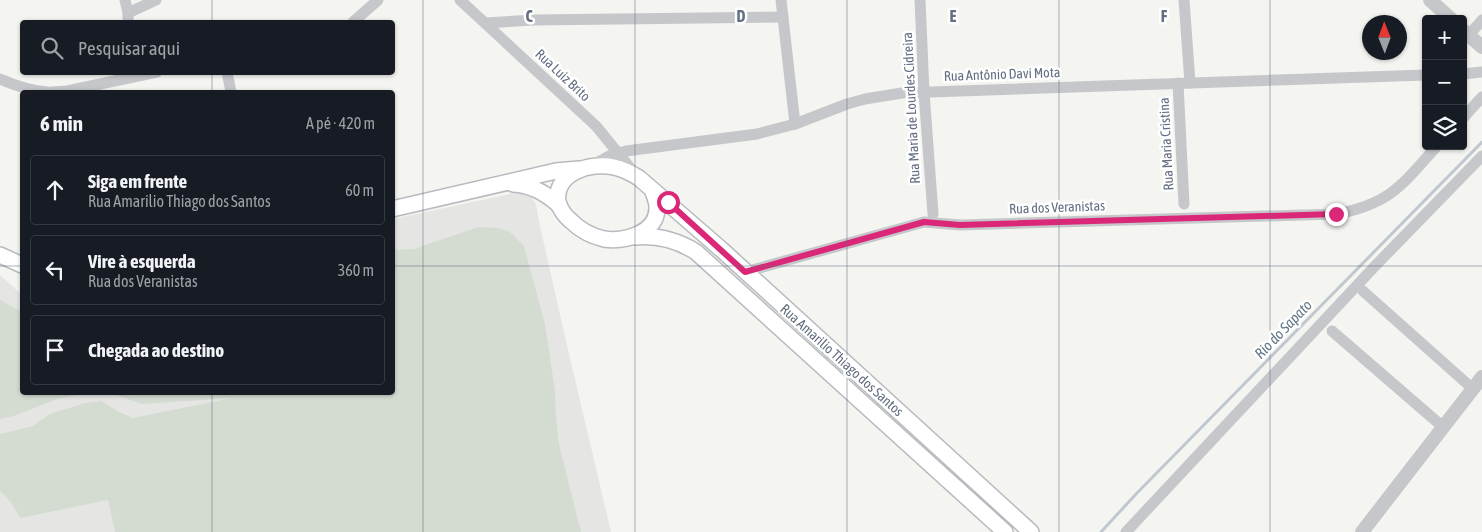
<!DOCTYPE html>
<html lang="pt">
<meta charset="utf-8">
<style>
:root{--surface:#171b24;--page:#242831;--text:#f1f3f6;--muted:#9ea1a6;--line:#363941}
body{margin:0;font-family:"Asap Condensed",sans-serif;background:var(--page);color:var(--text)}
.controls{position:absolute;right:15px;top:15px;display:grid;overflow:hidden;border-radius:5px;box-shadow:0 1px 4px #0004}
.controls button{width:45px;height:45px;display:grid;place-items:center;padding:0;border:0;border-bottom:1px solid var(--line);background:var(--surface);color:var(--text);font:25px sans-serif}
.compass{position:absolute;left:1362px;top:15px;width:45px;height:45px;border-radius:50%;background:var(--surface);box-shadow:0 1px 4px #0004;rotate:359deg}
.stop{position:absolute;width:15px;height:15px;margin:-11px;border:4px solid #db2777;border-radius:50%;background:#fff}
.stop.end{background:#db2777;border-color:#fff;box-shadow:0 1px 5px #0008}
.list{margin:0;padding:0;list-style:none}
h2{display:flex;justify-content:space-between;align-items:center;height:65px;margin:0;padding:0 20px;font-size:21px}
h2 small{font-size:16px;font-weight:400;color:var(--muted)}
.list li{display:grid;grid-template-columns:32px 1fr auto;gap:15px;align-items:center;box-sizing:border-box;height:70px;margin:0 10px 10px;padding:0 10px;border:1px solid var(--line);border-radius:5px}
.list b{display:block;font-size:19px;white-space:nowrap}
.list p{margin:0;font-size:16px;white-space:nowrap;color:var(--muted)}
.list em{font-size:16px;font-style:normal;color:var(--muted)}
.icon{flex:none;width:28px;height:28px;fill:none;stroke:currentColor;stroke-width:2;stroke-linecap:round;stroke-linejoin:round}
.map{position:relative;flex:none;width:1482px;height:532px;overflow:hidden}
.search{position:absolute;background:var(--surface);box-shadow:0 1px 4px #0004;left:20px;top:20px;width:375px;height:55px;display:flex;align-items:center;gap:12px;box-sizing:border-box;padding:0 18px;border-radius:5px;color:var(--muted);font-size:19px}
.panel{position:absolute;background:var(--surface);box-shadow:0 1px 4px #0004;left:20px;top:90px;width:375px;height:305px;border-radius:5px}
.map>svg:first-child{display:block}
</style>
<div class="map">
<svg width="1482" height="532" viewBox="0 0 1482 532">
<rect width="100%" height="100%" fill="#f4f5f1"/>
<polygon fill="#e5e5e4" points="515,193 526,195 532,198 536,204 540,226 566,341 611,532 0,532 0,275 22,295 22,392 392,392 393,219"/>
<g fill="#d4dcd2">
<polygon points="478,227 498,228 510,232 524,246 545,324 555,391 556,418 559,444 581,532 115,532 108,500 20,518 11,502 0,491 0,434 33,426 50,414 85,403 101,401 119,412 133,418 232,398 142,404 111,393 392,392 393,250 414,249"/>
<polygon points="0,300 22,312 22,392 86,393 57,399 14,416 0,419"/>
</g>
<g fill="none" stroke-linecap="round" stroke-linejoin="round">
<polyline stroke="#c0c8cf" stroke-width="3" points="1101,532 1137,493 1482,142"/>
<g stroke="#b7babf" stroke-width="18">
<g id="secondary">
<path d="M 513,184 C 532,185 545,193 559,205"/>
<path d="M 652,189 C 654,195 657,201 657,207 C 658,233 625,242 604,239 C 591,236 580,230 571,221 C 565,216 560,209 558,202 C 554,172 591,162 614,167 C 623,169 631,173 639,178 L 722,250 L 1031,532"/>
<polyline points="392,209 556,171 579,169"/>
<path d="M 635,237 C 658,235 677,240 696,252 L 1005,532"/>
<polyline points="0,255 22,265"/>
</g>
</g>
<g stroke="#c5c7cb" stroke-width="11">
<polyline points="125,0 128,13 128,22"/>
<polyline points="460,0 596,126 636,175"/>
<polyline points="781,0 795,124"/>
<polyline points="920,0 924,92 933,214"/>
<polyline points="1184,0 1190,83"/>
<polyline points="128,13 156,0"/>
<polyline points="353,22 378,0"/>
<polyline points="485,23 534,20 783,17"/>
<polyline points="1469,35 1482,20"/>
<polyline points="227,72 231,92"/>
<polyline points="1463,74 1482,72"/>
<path d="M 0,79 C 16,86 31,91 48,92"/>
<polyline points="1178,83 1184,204"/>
<polyline points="52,92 67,91 157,72"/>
<polyline points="1463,118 1482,97"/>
<polyline points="593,165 609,156 626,151 757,134 795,124 847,104 865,99 902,93 1426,75"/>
<path d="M 745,272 L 924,222 L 960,225 L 1336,214 C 1390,204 1402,185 1437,146"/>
<polyline points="1363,291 1473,389"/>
<polyline points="1332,331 1443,427"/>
<polyline points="1126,532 1376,265 1482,156"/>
</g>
<g stroke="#c5c7cb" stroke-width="14">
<polyline points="1430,0 1451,19"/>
<polyline points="1463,30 1482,47"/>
<polyline points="1362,532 1482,377"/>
</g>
<use href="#secondary" stroke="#fff" stroke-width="15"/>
</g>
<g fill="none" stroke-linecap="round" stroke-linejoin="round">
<polyline stroke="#db2777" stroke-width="6" points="668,202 745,272 924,222 960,225 1336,214"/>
</g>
<path fill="none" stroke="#636f82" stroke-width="1" stroke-opacity="0.55" d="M 212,0 L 212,22M 423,0 L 423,532M 635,0 L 635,532M 847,0 L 847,532M 1059,0 L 1059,532M 1270,0 L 1270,532M 212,72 L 212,92M 0,266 L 22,266M 392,266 L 1482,266M 212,392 L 212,532"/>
<g text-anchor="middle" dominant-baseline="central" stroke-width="5" stroke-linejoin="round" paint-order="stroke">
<g font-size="14" fill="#636f82" stroke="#fff">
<text transform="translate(1002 74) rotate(-2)">Rua Antônio Davi Mota</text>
<text transform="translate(563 75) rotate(43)">Rua Luiz Brito</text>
<text transform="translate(911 108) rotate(-93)">Rua Maria de Lourdes Cidreira</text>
<text transform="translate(1166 144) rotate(-93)">Rua Maria Cristina</text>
<text transform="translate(1057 207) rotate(-2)">Rua dos Veranistas</text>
<text transform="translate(842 360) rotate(42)">Rua Amarilio Thiago dos Santos</text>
</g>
<g font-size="15" font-style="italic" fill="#637786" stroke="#fff">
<text transform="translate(1283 329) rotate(-46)">Rio do Sapato</text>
</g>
</g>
<g font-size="16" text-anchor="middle" font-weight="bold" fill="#636f82" stroke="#fff" stroke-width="5" stroke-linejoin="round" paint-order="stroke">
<text x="529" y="22">C</text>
<text x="741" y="22">D</text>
<text x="953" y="22">E</text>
<text x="1164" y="22">F</text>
</g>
</svg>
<div class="controls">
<button>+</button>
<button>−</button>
<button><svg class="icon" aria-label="layers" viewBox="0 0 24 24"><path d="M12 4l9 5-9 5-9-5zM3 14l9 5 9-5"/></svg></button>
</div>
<svg class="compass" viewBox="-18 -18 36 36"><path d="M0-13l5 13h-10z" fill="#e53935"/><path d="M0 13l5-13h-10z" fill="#9ea1a6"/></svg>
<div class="stop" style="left:668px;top:202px"></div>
<div class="stop end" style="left:1336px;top:214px"></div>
<div class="search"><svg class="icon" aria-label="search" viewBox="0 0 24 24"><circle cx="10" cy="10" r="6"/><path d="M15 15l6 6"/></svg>Pesquisar aqui</div>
<section class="panel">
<h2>6 min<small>A pé · 420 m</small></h2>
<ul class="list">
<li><svg class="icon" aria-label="ahead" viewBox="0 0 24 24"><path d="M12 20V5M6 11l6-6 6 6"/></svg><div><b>Siga em frente</b><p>Rua Amarilio Thiago dos Santos</p></div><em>60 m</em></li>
<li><svg class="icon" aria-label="left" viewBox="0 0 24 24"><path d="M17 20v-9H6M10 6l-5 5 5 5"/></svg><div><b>Vire à esquerda</b><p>Rua dos Veranistas</p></div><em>360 m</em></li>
<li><svg class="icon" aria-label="arrive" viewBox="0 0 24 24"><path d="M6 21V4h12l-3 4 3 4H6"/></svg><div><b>Chegada ao destino</b></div></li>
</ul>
</section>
</div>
